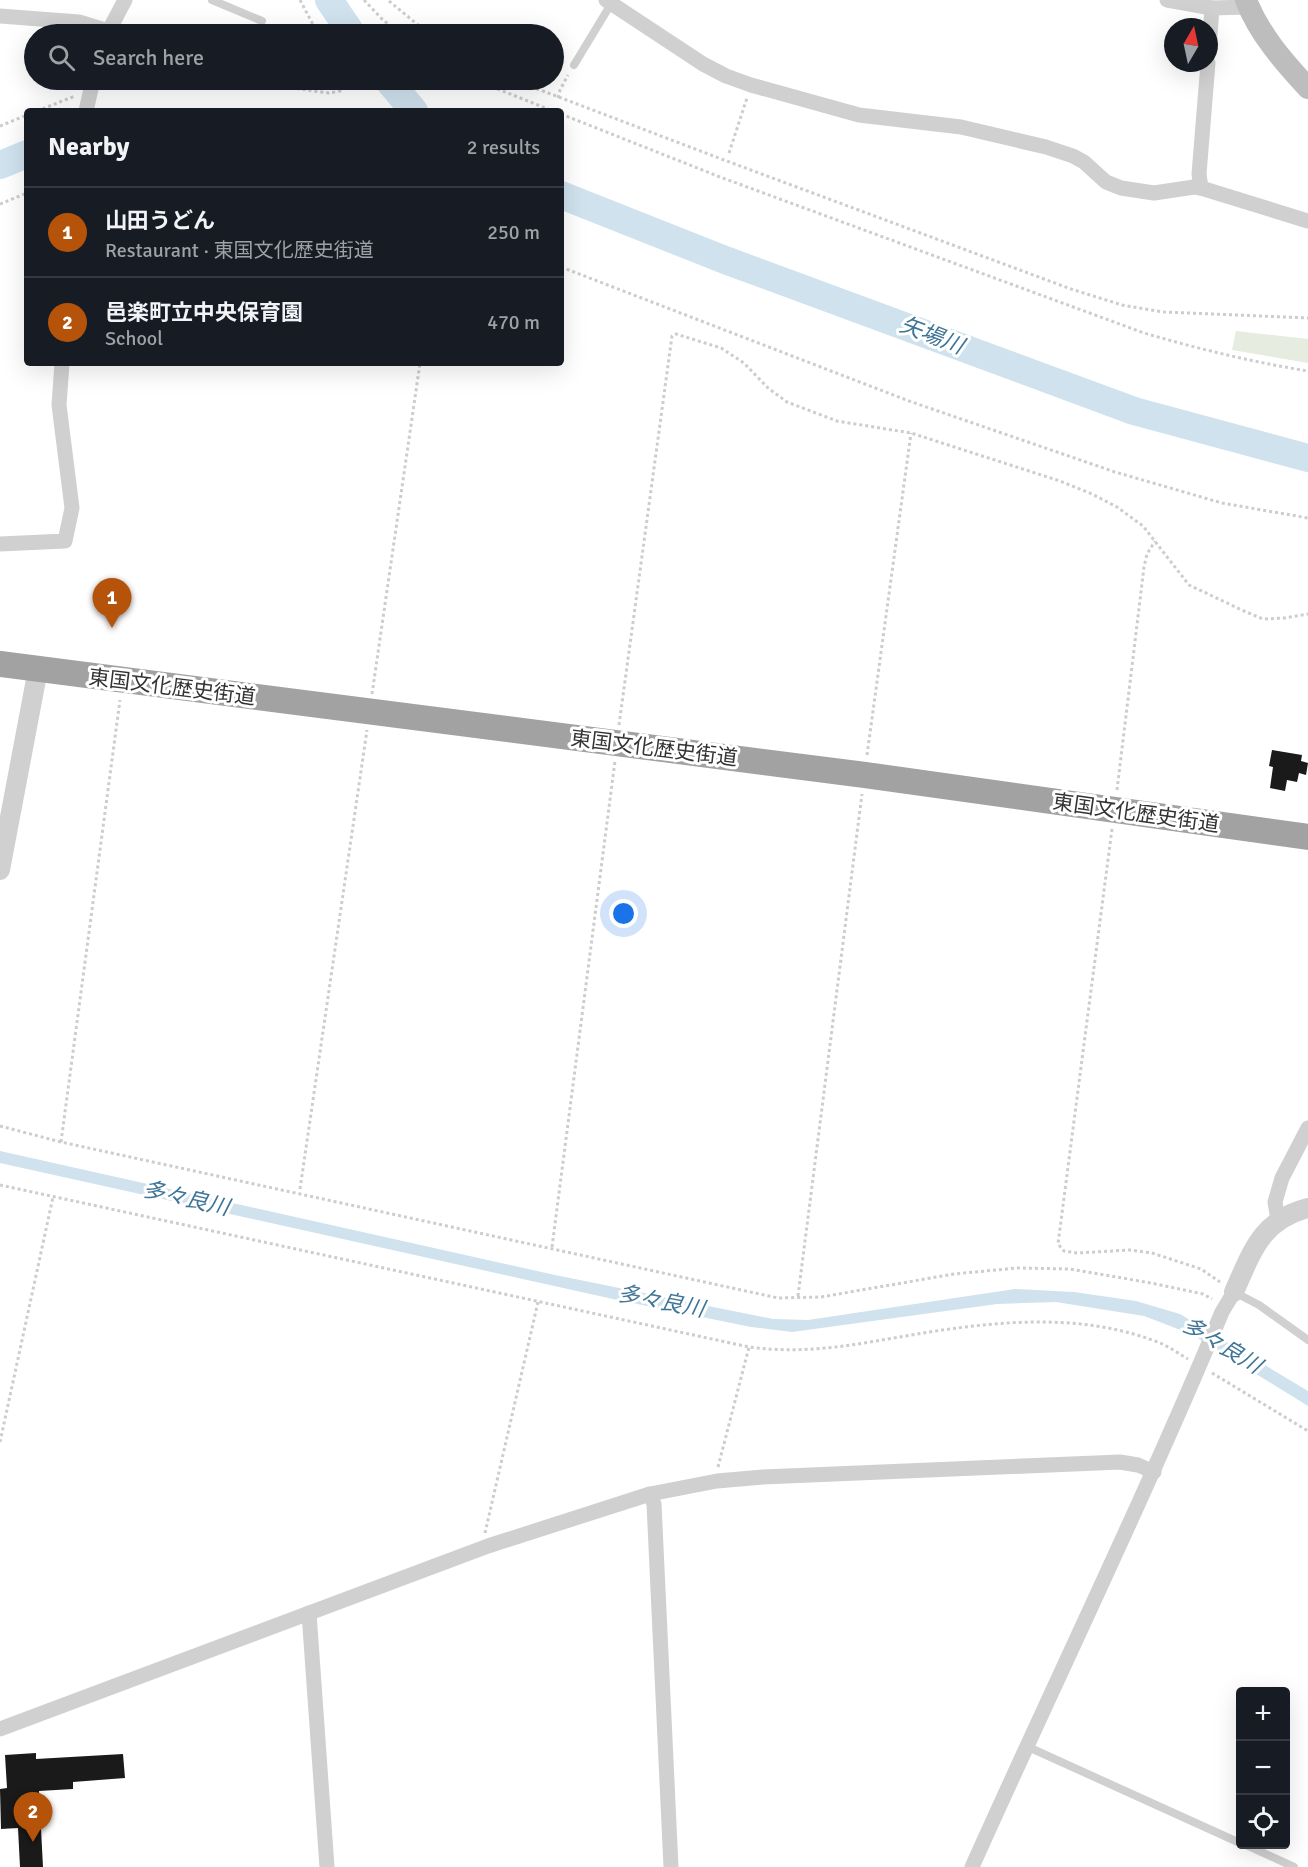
<!DOCTYPE html>
<meta charset="utf-8">
<style>
:root{--surface:#171b24;--page:#242831;--text:#f1f3f6;--muted:#9ea1a6;--line:#363941;--accent:#b45309}
body{margin:0;font-family:Signika,"Noto Sans JP",sans-serif;background:var(--page);color:var(--text)}
.controls{position:absolute;right:18px;bottom:18px;display:grid;overflow:hidden;border-radius:6px;box-shadow:0 6px 24px #0002}
.controls button{width:54px;height:54px;display:grid;place-items:center;padding:0;border:0;border-bottom:2px solid var(--line);background:var(--surface);color:var(--text);font:30px sans-serif}
.compass{position:absolute;left:1164px;top:18px;width:54px;height:54px;border-radius:50%;background:var(--surface);box-shadow:0 6px 24px #0002;rotate:9deg}
.you{position:absolute;left:624px;top:914px;width:21px;height:21px;margin:-15px;border:4px solid #fff;border-radius:50%;background:#1a73e8;box-shadow:0 0 0 9px #1a73e833}
.badge{display:grid;place-items:center;width:39px;height:39px;border-radius:50%;background:var(--accent);color:#fff;font-size:20px;font-weight:700}
.pin{position:absolute;translate:-50% -50px;filter:drop-shadow(0 2px 3px #0008)}
.pin::after{content:'';position:absolute;top:32px;width:21px;height:18px;background:inherit;clip-path:polygon(0 0,100% 0,50% 100%)}
.list{margin:0;padding:0;list-style:none}
h2{display:flex;justify-content:space-between;align-items:center;height:78px;margin:0;padding:0 24px;font-size:26px}
h2 small{font-size:20px;font-weight:400;color:var(--muted)}
.list li{display:grid;grid-template-columns:39px 1fr auto;gap:18px;align-items:center;box-sizing:border-box;height:90px;padding:0 24px;border-top:2px solid var(--line)}
.list b{display:block;font-size:22px;white-space:nowrap}
.list p{margin:0;font-size:20px;white-space:nowrap;color:var(--muted)}
.list em{font-size:20px;font-style:normal;color:var(--muted)}
.icon{flex:none;width:33px;height:33px;fill:none;stroke:currentColor;stroke-width:2;stroke-linecap:round;stroke-linejoin:round}
.map{position:relative;flex:none;width:1308px;height:1867px;overflow:hidden}
.search{position:absolute;background:var(--surface);box-shadow:0 6px 24px #0002;left:24px;top:24px;width:540px;height:66px;display:flex;align-items:center;gap:15px;box-sizing:border-box;padding:0 21px;border-radius:33px;color:var(--muted);font-size:22px}
.panel{position:absolute;background:var(--surface);box-shadow:0 6px 24px #0002;left:24px;top:108px;width:540px;height:258px;border-radius:6px}
.map>svg:first-child{display:block}
</style>
<div class="map">
<svg width="1308" height="1867" viewBox="0 0 1308 1867">
<rect width="100%" height="100%" fill="#fff"/>
<polygon fill="#e6ecdf" points="1236,331 1308,339 1308,363 1232,350"/>
<polygon fill="#cfe2ee" points="0,1151 555,1275 773,1319 808,1320 1015,1289 1074,1292 1136,1301 1180,1314 1308,1391 1308,1406 1191,1334 1144,1316 1056,1302 997,1304 792,1332 751,1327 613,1299 0,1163"/>
<g fill="none" stroke-linecap="round" stroke-linejoin="round">
<g stroke="#cfe2ee" stroke-width="28">
<polyline points="329,0 352,34"/>
<polyline points="388,80 414,111"/>
<polyline points="0,165 27,154"/>
<polyline points="561,195 725,260 1134,411 1308,458"/>
</g>
</g>
<g fill="#1a1a1a">
<polygon points="1272,750 1302,755 1301,761 1308,763 1306,775 1299,773 1297,782 1287,780 1285,791 1270,788 1273,767 1269,766"/>
<polygon points="36,1753 36,1759 123,1754 125,1778 73,1782 73,1789 39,1791 43,1867 20,1867 18,1828 1,1829 0,1789 7,1788 5,1755"/>
</g>
<g fill="none" stroke-linecap="round" stroke-linejoin="round">
<g stroke="#cdcdcd" stroke-width="3" stroke-dasharray="3 3" stroke-linecap="butt">
<polyline points="300,0 318,34"/>
<polyline points="364,0 382,19 400,34"/>
<polyline points="389,1 429,34"/>
<polyline points="207,80 263,84 329,93 340,91 346,80"/>
<polyline points="475,80 553,111"/>
<polyline points="514,80 724,160 1071,289 1122,305 1163,312 1308,318"/>
<polyline points="107,87 150,80"/>
<polyline points="558,98 560,90 568,75"/>
<polyline points="37,111 75,96"/>
<path d="M 561,114 L 720,177 L 1144,333 C 1199,349 1252,362 1308,371"/>
<polyline points="0,126 27,115"/>
<polyline points="729,153 747,98"/>
<polyline points="0,204 27,193"/>
<polyline points="561,267 909,401 1115,472 1222,503 1308,518"/>
<polyline points="372,694 420,363"/>
<polyline points="619,725 672,336 676,334 721,348 744,363 768,388 787,402 837,421 911,433 1060,481 1092,494 1117,507 1143,526 1189,585 1244,611 1263,619 1285,618 1308,614"/>
<polyline points="867,755 911,433"/>
<polyline points="1117,790 1144,567 1147,554 1155,541"/>
<polyline points="1112,829 1058,1244 1064,1251 1077,1253 1130,1250 1152,1253 1201,1269 1220,1282"/>
<polyline points="0,1126 61,1142 778,1298 821,1297 954,1274 1017,1268 1070,1269 1151,1283 1203,1294 1212,1299"/>
<polyline points="61,1142 120,700"/>
<path d="M 0,1185 L 749,1347 C 809,1355 858,1344 917,1334 C 996,1321 1083,1312 1160,1343 C 1170,1347 1179,1354 1188,1359"/>
<polyline points="300,1189 367,730"/>
<polyline points="552,1247 615,761"/>
<polyline points="798,1296 862,794"/>
<polyline points="1212,1373 1308,1431"/>
<polyline points="0,1442 53,1197"/>
<polyline points="718,1467 749,1347"/>
<polyline points="485,1533 538,1302"/>
</g>
<g stroke="#d0d0d0" stroke-width="8">
<polyline points="212,0 262,21"/>
<polyline points="574,65 611,4"/>
<polyline points="1234,1292 1259,1305 1308,1340"/>
<polyline points="1026,1746 1240,1843"/>
<polyline points="1244,1844 1294,1867"/>
</g>
<g stroke="#d0d0d0" stroke-width="15">
<polyline points="606,0 703,64 726,76 751,85 859,115 961,127 1046,147 1073,156 1084,162 1106,182 1121,188 1154,193 1194,187 1201,188 1308,221"/>
<polyline points="1167,0 1212,8 1249,7"/>
<polyline points="0,16 79,22 108,31"/>
<polyline points="107,34 125,0"/>
<polyline points="1209,48 1212,8"/>
<polyline points="86,111 93,80"/>
<polyline points="1201,188 1199,174 1208,63"/>
<polyline points="0,544 65,541 72,508 59,405 62,363"/>
<polyline points="1278,1220 1275,1202 1282,1178 1308,1128"/>
<polyline points="650,1494 654,1504 671,1867"/>
<polyline points="309,1613 327,1867"/>
<polyline points="0,1729 488,1546 650,1494 717,1481 763,1477 1120,1462 1138,1465 1154,1472"/>
<path d="M 972,1867 C 1055,1682 1144,1499 1222,1312 L 1234,1292"/>
</g>
<g stroke="#d0d0d0" stroke-width="20">
<polyline points="0,870 38,669"/>
<path d="M 1234,1292 C 1252,1252 1261,1220 1308,1208"/>
</g>
<path stroke="#bdbdbd" stroke-width="22" d="M 1246,0 C 1259,34 1284,62 1308,88"/>
<polyline stroke="#a2a2a2" stroke-width="26" points="0,664 865,775 1308,837"/>
</g>
<g text-anchor="middle" dominant-baseline="central" stroke-width="6" stroke-linejoin="round" paint-order="stroke">
<g font-size="21" fill="#333" stroke="#fff">
<text transform="translate(172 687) rotate(7)">東国文化歴史街道</text>
<text transform="translate(654 748) rotate(7)">東国文化歴史街道</text>
<text transform="translate(1136 813) rotate(8)">東国文化歴史街道</text>
</g>
<g font-size="22" font-style="italic" fill="#3f7597" stroke="#fff">
<text transform="translate(932 335) rotate(21)">矢場川</text>
<text transform="translate(186 1198) rotate(13)">多々良川</text>
<text transform="translate(661 1301) rotate(11)">多々良川</text>
<text transform="translate(1222 1345) rotate(31)">多々良川</text>
</g>
</g>
</svg>
<div class="controls">
<button>+</button>
<button>−</button>
<button><svg class="icon" aria-label="locate" viewBox="0 0 24 24"><circle cx="12" cy="12" r="6"/><path d="M12 2v4M12 18v4M2 12h4M18 12h4"/></svg></button>
</div>
<svg class="compass" viewBox="-18 -18 36 36"><path d="M0-13l5 13h-10z" fill="#e53935"/><path d="M0 13l5-13h-10z" fill="#9ea1a6"/></svg>
<div class="you"></div>
<div class="pin badge" style="left:112px;top:628px">1</div>
<div class="pin badge" style="left:33px;top:1842px">2</div>
<div class="search"><svg class="icon" aria-label="search" viewBox="0 0 24 24"><circle cx="10" cy="10" r="6"/><path d="M15 15l6 6"/></svg>Search here</div>
<section class="panel">
<h2>Nearby<small>2 results</small></h2>
<ul class="list">
<li><span class="badge">1</span><div><b>山田うどん</b><p>Restaurant · 東国文化歴史街道</p></div><em>250 m</em></li>
<li><span class="badge">2</span><div><b>邑楽町立中央保育園</b><p>School</p></div><em>470 m</em></li>
</ul>
</section>
</div>
